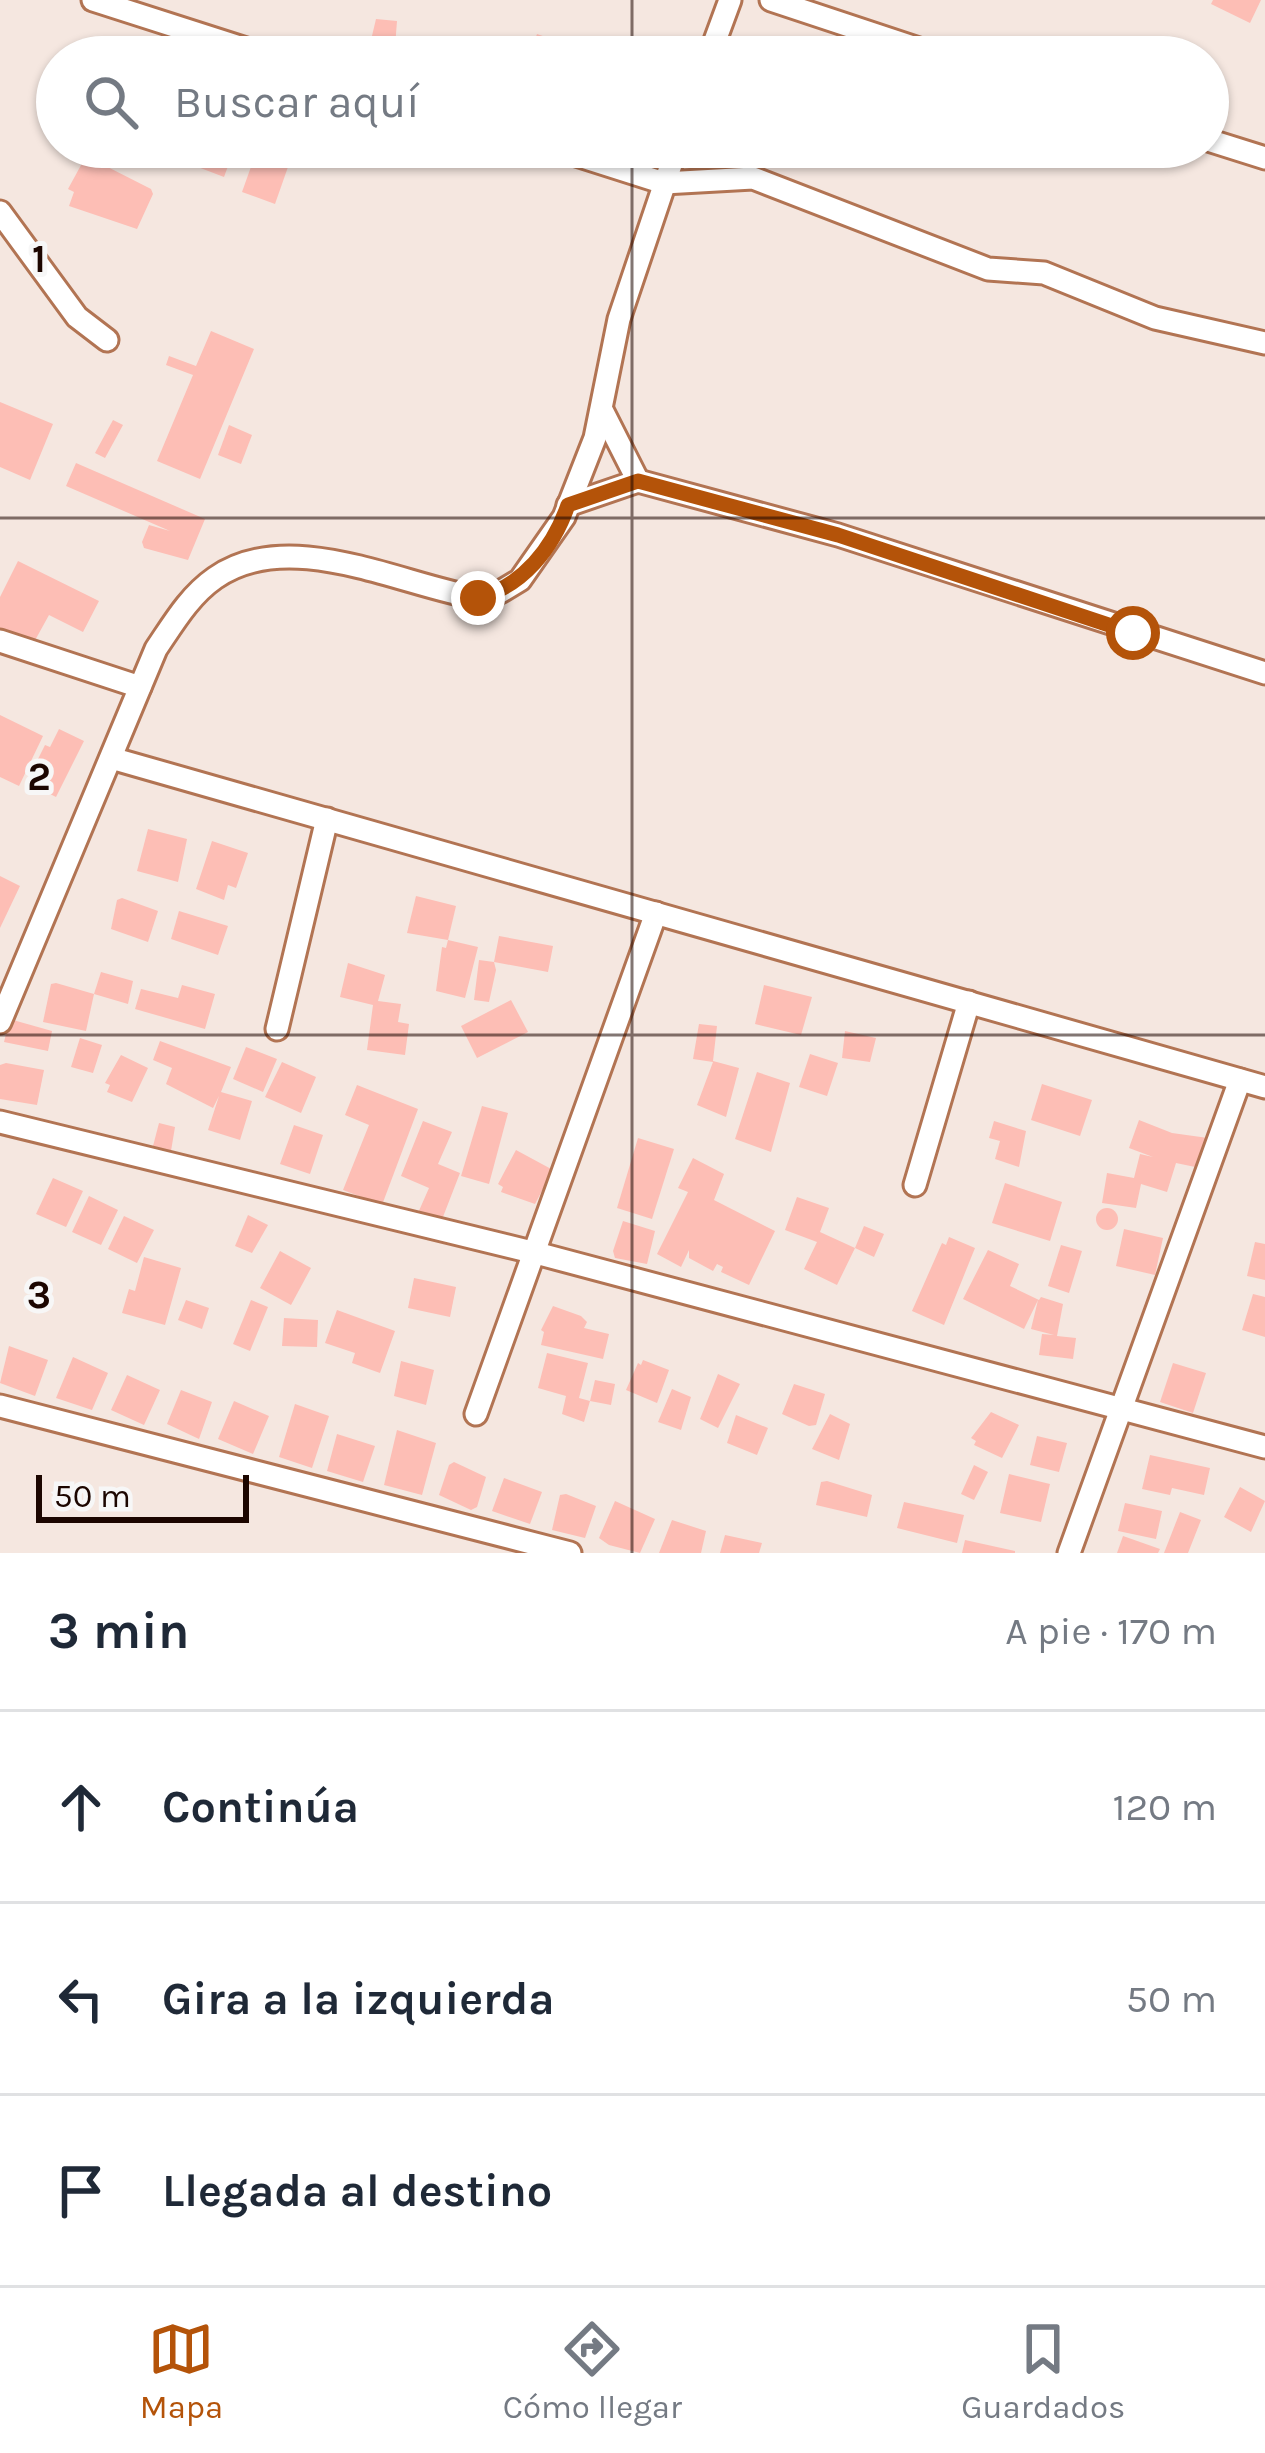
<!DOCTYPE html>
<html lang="es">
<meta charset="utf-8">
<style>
:root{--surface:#fff;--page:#f6f6f7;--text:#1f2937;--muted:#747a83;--line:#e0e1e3;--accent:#b45309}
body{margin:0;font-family:Karla,sans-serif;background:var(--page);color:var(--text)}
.scale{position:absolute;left:36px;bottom:30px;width:213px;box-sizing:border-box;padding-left:12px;border:6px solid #1c0600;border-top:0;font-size:33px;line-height:42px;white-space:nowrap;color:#1c0600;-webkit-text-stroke:9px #f7f7f7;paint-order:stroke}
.stop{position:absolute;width:36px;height:36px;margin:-27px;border:9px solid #b45309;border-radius:50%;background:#fff}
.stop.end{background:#b45309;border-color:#fff;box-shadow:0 3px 12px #0008}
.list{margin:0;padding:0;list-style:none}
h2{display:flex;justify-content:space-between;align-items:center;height:156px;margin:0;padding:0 48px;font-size:51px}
h2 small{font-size:39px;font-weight:400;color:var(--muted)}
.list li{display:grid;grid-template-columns:78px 1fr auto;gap:36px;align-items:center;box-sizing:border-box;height:192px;padding:0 48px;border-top:3px solid var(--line)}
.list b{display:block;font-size:45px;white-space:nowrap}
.list em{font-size:39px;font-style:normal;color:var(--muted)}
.icon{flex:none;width:66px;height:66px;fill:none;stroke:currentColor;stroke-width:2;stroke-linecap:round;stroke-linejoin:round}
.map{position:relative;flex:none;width:1265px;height:1553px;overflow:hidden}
.search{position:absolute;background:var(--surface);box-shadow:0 3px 9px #0004;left:36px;right:36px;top:36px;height:132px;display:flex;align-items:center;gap:30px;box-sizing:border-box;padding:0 42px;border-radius:66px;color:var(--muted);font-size:45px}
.sheet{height:732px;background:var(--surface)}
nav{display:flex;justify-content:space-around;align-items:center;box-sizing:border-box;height:168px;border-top:3px solid var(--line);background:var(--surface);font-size:33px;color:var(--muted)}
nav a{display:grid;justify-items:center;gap:6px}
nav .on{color:var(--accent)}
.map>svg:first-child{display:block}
</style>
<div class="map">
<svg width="1265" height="1553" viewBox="0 0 1265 1553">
<rect width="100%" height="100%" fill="#f5e7e0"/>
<g fill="#fdbeb5">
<polygon points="1213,0 1261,0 1250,23 1211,4"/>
<polygon points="376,19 397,21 395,47 374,46 371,40"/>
<polygon points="537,34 574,47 571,57 529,57"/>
<polygon points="198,147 235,147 224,177 190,164"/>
<polygon points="258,147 295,147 275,204 242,192"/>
<polygon points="86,156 151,189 153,194 137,229 69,206 74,192 68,189"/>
<polygon points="211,331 254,349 200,479 157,461 193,375 166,365 169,356 196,366"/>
<polygon points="0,402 53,424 30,480 0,467"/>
<polygon points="113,420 123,425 105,458 95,453"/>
<polygon points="229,425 252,435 241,464 218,455"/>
<polygon points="76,463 205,519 188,560 144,548 142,542 149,525 170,531 66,486"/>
<polygon points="18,561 99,601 83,632 49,615 33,644 27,645 0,630 0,597"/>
<polygon points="0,715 43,736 19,786 0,777"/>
<polygon points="59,729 84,741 56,797 32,785 33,781 28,779 45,745 50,747"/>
<polygon points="148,829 187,839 178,882 137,871"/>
<polygon points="212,841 248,853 236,888 228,885 224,900 196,889"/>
<polygon points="0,876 20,886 0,928"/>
<polygon points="416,896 456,906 448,940 407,933"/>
<polygon points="122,898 158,911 148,942 111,929 117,900"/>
<polygon points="179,911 228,926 218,955 171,939"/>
<polygon points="499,936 553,946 548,972 494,962 496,970 489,1002 474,1000 479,960 494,962"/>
<polygon points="448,940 478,947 465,998 436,991 442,947 446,948"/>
<polygon points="348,963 385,975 378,1001 401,1004 398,1022 409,1024 405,1055 367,1050 373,1005 340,997"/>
<polygon points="101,972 133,981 128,1004 94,994"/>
<polygon points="56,983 94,994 86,1031 43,1022 51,984"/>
<polygon points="182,985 215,994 205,1029 135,1009 141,989 178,998"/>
<polygon points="764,985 812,997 801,1035 755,1024"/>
<polygon points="511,1000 528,1032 477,1058 461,1026"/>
<polygon points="13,1020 52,1031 48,1051 4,1042 9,1022"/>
<polygon points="699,1024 717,1026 713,1061 739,1068 726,1117 697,1105 713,1062 693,1059"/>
<polygon points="845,1031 876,1038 870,1062 842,1058"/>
<polygon points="80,1038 102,1045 93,1073 71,1067"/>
<polygon points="160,1041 231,1067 221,1092 252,1101 240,1140 208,1130 219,1096 213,1108 166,1084 172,1068 153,1060"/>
<polygon points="246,1047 277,1059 263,1092 233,1079"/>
<polygon points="810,1054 838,1063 827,1096 799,1087"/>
<polygon points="121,1055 148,1068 132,1102 107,1092 110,1085 105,1083"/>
<polygon points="282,1062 316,1077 301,1113 265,1097"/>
<polygon points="6,1063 44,1070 37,1105 0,1099 0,1065"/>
<polygon points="757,1072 790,1083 771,1152 735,1139"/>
<polygon points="1042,1084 1092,1100 1080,1136 1031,1120"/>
<polygon points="357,1085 418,1109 382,1205 343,1190 369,1125 345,1115"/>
<polygon points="482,1106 508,1113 489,1184 461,1176"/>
<polygon points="1139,1120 1172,1133 1208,1138 1200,1168 1176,1163 1167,1192 1141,1184 1136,1208 1102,1203 1107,1173 1134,1178 1140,1154 1153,1157 1129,1148"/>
<polygon points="423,1121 452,1132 438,1164 460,1173 441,1222 418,1213 429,1188 401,1176"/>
<polygon points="994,1121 1026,1131 1019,1167 995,1159 1000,1141 989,1138"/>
<polygon points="159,1123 175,1127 171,1151 153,1146"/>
<polygon points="294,1125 323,1135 310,1174 280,1164"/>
<polygon points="638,1138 674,1149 652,1219 617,1208"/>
<polygon points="516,1150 553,1170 535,1204 501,1192 503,1187 498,1184"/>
<polygon points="693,1158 724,1174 714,1200 775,1231 749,1285 721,1272 723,1267 717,1264 713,1271 689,1258 689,1250 681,1267 657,1254 688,1192 678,1188"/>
<polygon points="53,1178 83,1191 66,1227 36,1214"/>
<polygon points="1005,1183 1062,1202 1050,1241 992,1223"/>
<polygon points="89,1196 118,1210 101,1245 72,1232"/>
<polygon points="797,1197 829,1208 820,1232 855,1248 837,1285 804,1269 817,1242 785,1230"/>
<circle cx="1107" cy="1219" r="11"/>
<polygon points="248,1215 268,1225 252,1253 235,1246"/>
<polygon points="124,1216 154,1230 137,1263 108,1249"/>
<polygon points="623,1221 655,1231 647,1264 615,1258 613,1251"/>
<polygon points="864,1226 884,1234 874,1257 855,1248"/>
<polygon points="1124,1229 1163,1238 1155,1275 1116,1266"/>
<polygon points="949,1237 975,1248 944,1325 912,1311 942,1243 946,1245"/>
<polygon points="1255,1242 1265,1244 1265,1280 1247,1276"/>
<polygon points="1061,1245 1082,1251 1069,1293 1048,1286"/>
<polygon points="988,1250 1019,1264 1010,1286 1039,1300 1041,1297 1063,1304 1057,1336 1076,1338 1073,1359 1039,1355 1042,1334 1054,1335 1031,1329 1038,1300 1024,1329 963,1299"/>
<polygon points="280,1251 311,1268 291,1305 260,1288"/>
<polygon points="144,1257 181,1268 165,1325 122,1313 129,1289 135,1291"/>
<polygon points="414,1278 456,1287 450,1317 408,1308"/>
<polygon points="1253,1294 1265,1297 1265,1337 1242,1330"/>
<polygon points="186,1300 209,1308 202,1329 178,1320"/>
<polygon points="251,1300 268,1307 250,1351 233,1344"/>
<polygon points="553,1306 581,1316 587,1322 584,1328 609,1334 603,1359 541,1345 544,1332 541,1330"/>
<polygon points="337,1310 395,1331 380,1373 352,1363 355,1353 325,1343"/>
<polygon points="284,1318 318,1320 317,1347 282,1346"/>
<polygon points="9,1346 48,1360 35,1396 0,1383"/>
<polygon points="547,1353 588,1363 579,1398 590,1401 584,1422 562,1414 566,1396 538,1388"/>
<polygon points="73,1357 108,1373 92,1410 56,1398"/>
<polygon points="643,1360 669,1370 657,1403 626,1390 638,1363 641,1365"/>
<polygon points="401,1361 434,1370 426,1405 394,1396"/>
<polygon points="1173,1363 1206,1373 1193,1413 1160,1402"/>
<polygon points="718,1374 740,1384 718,1428 700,1419"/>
<polygon points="127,1375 160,1390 144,1425 111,1410"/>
<polygon points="595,1380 615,1384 611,1405 590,1401"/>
<polygon points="794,1384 825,1394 816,1425 809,1426 782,1414"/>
<polygon points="672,1389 691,1397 681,1430 658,1422"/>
<polygon points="181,1390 212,1402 199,1439 167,1424"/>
<polygon points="234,1401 269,1416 253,1454 218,1439"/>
<polygon points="295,1404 329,1416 312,1468 279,1457"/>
<polygon points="991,1412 1019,1425 1002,1458 974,1445 976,1441 971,1438"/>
<polygon points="830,1414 850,1424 839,1460 812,1449"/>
<polygon points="736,1415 768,1428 757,1455 727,1443"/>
<polygon points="397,1430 436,1443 422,1495 384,1485"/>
<polygon points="337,1434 375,1446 363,1482 327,1471"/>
<polygon points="1037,1436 1067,1443 1059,1472 1030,1465"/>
<polygon points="1150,1455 1210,1468 1204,1495 1172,1488 1170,1495 1142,1489"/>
<polygon points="454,1462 486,1477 477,1507 471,1510 439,1495 449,1465"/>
<polygon points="974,1465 988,1472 974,1500 961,1494"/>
<polygon points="1009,1474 1050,1484 1041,1522 1000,1513"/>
<polygon points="504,1478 542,1492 530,1524 492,1511"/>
<polygon points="827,1481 872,1495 867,1517 816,1505 821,1482"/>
<polygon points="1240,1487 1265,1501 1251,1532 1224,1517"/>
<polygon points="566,1494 596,1506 585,1538 552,1530 560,1495"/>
<polygon points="615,1501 655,1519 640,1553 609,1545 599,1538"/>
<polygon points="904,1502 964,1515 957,1543 897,1528"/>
<polygon points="1125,1503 1162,1511 1156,1539 1118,1531"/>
<polygon points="1180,1512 1201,1520 1188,1553 1164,1553"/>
<polygon points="672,1520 706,1531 701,1553 659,1553"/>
<polygon points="725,1535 762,1543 759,1553 720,1553"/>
<polygon points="1123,1536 1160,1549 1158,1553 1117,1553"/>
<polygon points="965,1540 1015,1551 1015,1553 962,1553"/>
</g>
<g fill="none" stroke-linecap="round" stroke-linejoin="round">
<g stroke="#b27453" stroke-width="27">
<g id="minor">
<polyline points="93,0 271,57"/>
<polyline points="771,0 943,57"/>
<polyline points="709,57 730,0"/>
<polyline points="1208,140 1265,158"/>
<polyline points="551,147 664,183 753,178 988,269 1044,273 1155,318 1265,343"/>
<polyline points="0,212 77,317 107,340"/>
<polyline points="602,410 638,481"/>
<polyline points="568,505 638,481 838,535 1265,673"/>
<polyline points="0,641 140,687"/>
<polyline points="111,758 1265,1087"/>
<path d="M 0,1022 L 156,649 C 173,624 189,596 215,578 C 289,526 400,585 478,598 L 500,592 L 520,580 L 564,517 L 595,438 L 619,319 L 677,147"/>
<polyline points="277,1029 327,819"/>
<polyline points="0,1122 536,1253 1265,1447"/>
<polyline points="915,1185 969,1002"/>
<polyline points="0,1406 570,1553"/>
<polyline points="476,1414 656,913"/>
<polyline points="1069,1553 1240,1080"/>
</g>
</g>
<use href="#minor" stroke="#fff" stroke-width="21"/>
</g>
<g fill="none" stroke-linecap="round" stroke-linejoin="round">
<path stroke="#b45309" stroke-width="15" d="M 478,598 C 523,586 553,548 568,505 L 638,481 L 838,535 L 1133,633"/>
</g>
<path fill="none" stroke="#1c0600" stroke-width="3" stroke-opacity="0.55" d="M 632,0 L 632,57M 632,147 L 632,1553M 0,518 L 1265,518M 0,1035 L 1265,1035"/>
<g font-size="39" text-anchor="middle" font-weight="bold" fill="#1c0600" stroke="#f7f7f7" stroke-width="10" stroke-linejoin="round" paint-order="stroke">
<text x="39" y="272">1</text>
<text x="39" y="790">2</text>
<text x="39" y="1308">3</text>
</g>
</svg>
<div class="scale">50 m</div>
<div class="stop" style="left:1133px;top:633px"></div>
<div class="stop end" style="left:478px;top:598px"></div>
<div class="search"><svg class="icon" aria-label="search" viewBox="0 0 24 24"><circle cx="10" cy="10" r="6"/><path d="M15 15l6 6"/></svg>Buscar aquí</div>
</div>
<section class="sheet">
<h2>3 min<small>A pie · 170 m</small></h2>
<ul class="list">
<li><svg class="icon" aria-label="ahead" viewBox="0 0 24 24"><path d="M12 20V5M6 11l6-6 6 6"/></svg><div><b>Continúa</b></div><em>120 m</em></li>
<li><svg class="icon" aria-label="left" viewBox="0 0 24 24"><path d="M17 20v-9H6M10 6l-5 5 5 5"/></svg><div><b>Gira a la izquierda</b></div><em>50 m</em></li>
<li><svg class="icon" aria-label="arrive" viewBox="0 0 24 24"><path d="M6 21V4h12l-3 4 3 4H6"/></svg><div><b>Llegada al destino</b></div></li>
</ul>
</section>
<nav>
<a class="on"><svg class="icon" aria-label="map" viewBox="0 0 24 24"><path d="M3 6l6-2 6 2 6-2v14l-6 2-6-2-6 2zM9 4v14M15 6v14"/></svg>Mapa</a>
<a><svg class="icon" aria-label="directions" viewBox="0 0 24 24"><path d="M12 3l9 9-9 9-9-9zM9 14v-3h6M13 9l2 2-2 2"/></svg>Cómo llegar</a>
<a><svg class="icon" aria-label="saved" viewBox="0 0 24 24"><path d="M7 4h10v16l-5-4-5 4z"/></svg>Guardados</a>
</nav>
